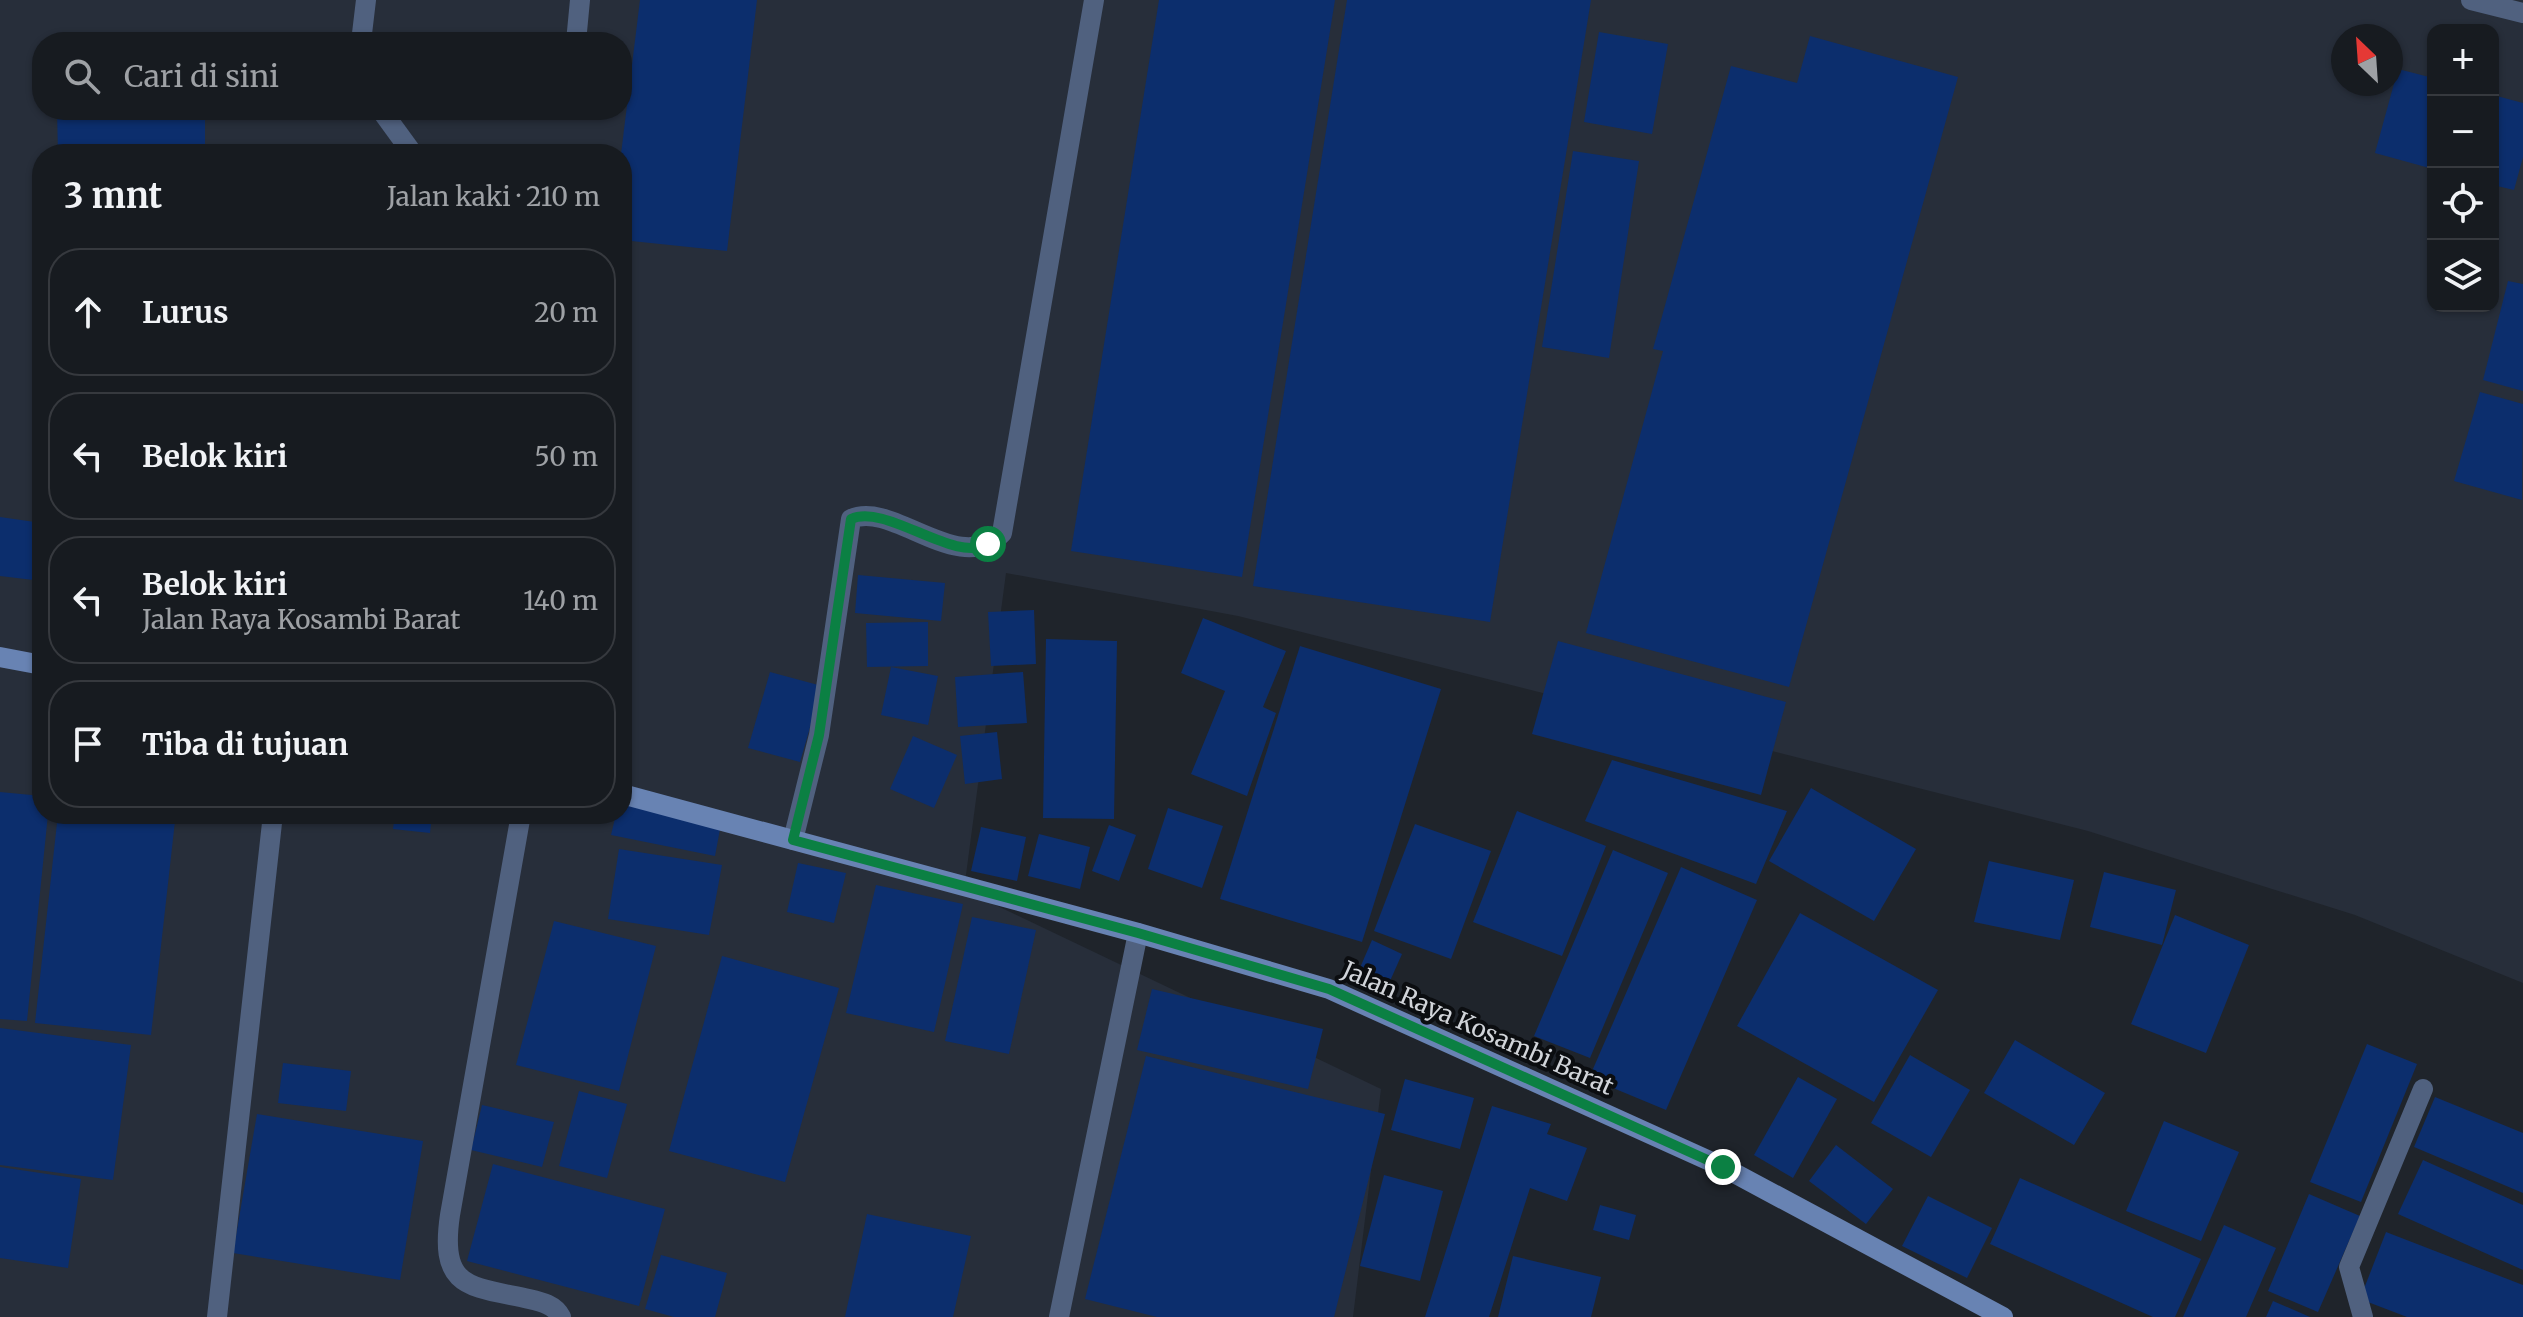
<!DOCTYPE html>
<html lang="id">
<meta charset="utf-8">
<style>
:root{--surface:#171b20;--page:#202429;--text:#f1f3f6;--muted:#9ea1a5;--line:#36393e}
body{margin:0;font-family:Merriweather,serif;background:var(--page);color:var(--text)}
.controls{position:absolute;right:24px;top:24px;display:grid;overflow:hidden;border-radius:16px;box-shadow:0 2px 6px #0004}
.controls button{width:72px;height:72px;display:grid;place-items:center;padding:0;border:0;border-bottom:2px solid var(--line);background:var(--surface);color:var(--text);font:40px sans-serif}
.compass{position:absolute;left:2331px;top:24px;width:72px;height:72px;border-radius:50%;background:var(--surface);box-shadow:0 2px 6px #0004;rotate:335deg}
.stop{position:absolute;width:24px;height:24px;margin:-18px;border:6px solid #0b8043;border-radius:50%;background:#fff}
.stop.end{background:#0b8043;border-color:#fff;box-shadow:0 2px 8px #0008}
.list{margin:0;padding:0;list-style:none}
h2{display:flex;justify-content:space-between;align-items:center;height:104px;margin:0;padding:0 32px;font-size:34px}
h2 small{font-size:26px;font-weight:400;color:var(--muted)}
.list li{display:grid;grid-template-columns:52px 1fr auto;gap:24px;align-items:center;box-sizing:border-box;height:128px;margin:0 16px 16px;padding:0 16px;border:2px solid var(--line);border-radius:32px}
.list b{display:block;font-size:30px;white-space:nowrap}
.list p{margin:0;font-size:26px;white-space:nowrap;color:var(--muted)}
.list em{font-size:26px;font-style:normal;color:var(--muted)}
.icon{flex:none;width:44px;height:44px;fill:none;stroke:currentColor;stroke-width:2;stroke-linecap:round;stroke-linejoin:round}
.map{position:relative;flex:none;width:2523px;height:1317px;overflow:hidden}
.search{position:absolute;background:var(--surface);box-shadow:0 2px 6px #0004;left:32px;top:32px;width:600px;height:88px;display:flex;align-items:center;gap:20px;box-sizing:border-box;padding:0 28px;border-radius:32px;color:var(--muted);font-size:30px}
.panel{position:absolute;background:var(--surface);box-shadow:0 2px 6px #0004;left:32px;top:144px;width:600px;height:680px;border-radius:32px}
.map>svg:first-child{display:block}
</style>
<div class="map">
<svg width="2523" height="1317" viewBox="0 0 2523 1317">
<rect width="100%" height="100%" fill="#1f242b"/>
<path fill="#272e3a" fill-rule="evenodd" d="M 0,0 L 2523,0 L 2523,983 L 2355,915 L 2088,831 L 1238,616 L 1006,573 L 964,890 L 1381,1089 L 1353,1317 L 0,1317 ZM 2433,30 L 2493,30 L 2493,306 L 2433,306 ZM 2343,36 L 2391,36 L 2391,84 L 2343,84 ZM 42,42 L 622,42 L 622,110 L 42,110 ZM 42,154 L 622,154 L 622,814 L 42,814 Z"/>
<g fill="#0c2e6d">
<polygon points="640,0 757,0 727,251 622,240 621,154"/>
<polygon points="1159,0 1335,0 1242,577 1071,551"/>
<polygon points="1347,0 1591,0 1490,622 1253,586"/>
<polygon points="1599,32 1668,44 1652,134 1584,122"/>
<polygon points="1810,36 1958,77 1789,687 1586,633 1663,351 1653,349 1731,66 1797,83"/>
<polygon points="2398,69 2433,78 2433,169 2375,153"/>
<polygon points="2493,95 2523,103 2523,157 2514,190 2493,185"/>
<polygon points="57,110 205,110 205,154 58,154"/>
<polygon points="1573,151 1639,161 1609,358 1542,347"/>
<polygon points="2508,281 2523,284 2523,391 2483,380"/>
<polygon points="2480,392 2523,404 2522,500 2454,481"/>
<polygon points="0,517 42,523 42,581 0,576"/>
<polygon points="858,575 945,583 941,621 855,613"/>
<polygon points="1034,610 1036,664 991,666 988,612"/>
<polygon points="1203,618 1286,651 1263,707 1276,713 1247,796 1191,774 1225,691 1181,673"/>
<polygon points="928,622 928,666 867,667 866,623"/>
<polygon points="1046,639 1117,641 1114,819 1043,818"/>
<polygon points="1558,641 1786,702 1761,795 1532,734"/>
<polygon points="1300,646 1441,689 1362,942 1220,899"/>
<polygon points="891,667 938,676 928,725 881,715"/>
<polygon points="770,672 822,686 800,762 748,748"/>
<polygon points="1023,672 1027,723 958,727 955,677"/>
<polygon points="997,732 1002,779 965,784 960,736"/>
<polygon points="913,736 957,755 934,808 890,789"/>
<polygon points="1612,760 1787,811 1756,884 1585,821"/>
<polygon points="1811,788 1916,849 1874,921 1769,861"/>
<polygon points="0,792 42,796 42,814 48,814 27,1021 0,1019"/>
<polygon points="622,803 721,824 715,856 611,835 616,814 622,814"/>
<polygon points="1168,808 1223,826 1202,888 1148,869"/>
<polygon points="1517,811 1606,846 1562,956 1473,922"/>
<polygon points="58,814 106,814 175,821 151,1035 35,1023"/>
<polygon points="395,814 432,814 430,833 393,829"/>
<polygon points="1415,824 1491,851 1451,959 1374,931"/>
<polygon points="1109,825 1136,835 1119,881 1092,871"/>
<polygon points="981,827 1026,837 1017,881 971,871"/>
<polygon points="1039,834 1090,847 1080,889 1028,876"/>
<polygon points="619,849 722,865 709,935 608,919"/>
<polygon points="1613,850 1668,873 1590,1058 1534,1036"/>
<polygon points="1989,861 2074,880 2060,940 1974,922"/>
<polygon points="798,863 846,873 834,923 787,912"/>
<polygon points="1681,867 1757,900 1666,1110 1589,1078"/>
<polygon points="2104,872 2176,890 2162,945 2090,927"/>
<polygon points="876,885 963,904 934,1032 846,1013"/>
<polygon points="1800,913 1938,990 1874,1102 1737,1026"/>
<polygon points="2175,915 2249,945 2206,1053 2131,1024"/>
<polygon points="972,917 1036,930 1009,1054 945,1041"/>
<polygon points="554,921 656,946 619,1091 516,1065"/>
<polygon points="1372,940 1402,954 1386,990 1356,977"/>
<polygon points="722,956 839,988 785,1182 669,1151"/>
<polygon points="1152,989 1323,1029 1308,1089 1137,1050"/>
<polygon points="0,1028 131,1045 113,1180 0,1165"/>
<polygon points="2015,1040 2105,1093 2074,1145 1984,1093"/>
<polygon points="2367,1044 2417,1064 2361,1202 2310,1182"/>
<polygon points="1910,1055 1970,1090 1931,1157 1871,1123"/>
<polygon points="1146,1056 1385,1114 1334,1317 1157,1317 1085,1299"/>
<polygon points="283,1063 351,1071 346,1111 278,1103"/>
<polygon points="1798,1077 1837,1099 1793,1178 1754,1155"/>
<polygon points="1405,1079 1474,1098 1460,1149 1391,1130"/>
<polygon points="579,1091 627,1104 607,1178 559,1166"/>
<polygon points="2435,1097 2523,1133 2523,1193 2414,1147"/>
<polygon points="482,1105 554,1122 542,1167 471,1150"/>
<polygon points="1492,1106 1551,1124 1547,1134 1587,1148 1567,1201 1530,1188 1489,1317 1425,1317"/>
<polygon points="257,1114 423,1141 400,1280 233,1253"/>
<polygon points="2164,1121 2239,1152 2201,1241 2126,1211"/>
<polygon points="1836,1145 1893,1189 1866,1224 1809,1181"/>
<polygon points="2423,1160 2523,1205 2523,1270 2398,1214"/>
<polygon points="493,1164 665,1209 639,1306 467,1261"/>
<polygon points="0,1167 81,1179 68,1268 0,1258"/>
<polygon points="1384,1175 1443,1191 1420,1281 1360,1266"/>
<polygon points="2020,1178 2201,1259 2175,1317 2153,1317 1990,1244"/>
<polygon points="2309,1194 2360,1216 2318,1312 2268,1291"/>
<polygon points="1928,1196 1992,1228 1967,1278 1902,1246"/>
<polygon points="1600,1205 1636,1215 1629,1240 1593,1230"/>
<polygon points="867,1214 971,1236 953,1317 845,1317"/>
<polygon points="2224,1225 2276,1248 2246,1317 2183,1317"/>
<polygon points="2386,1232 2523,1285 2523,1317 2407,1317 2360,1299"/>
<polygon points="661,1255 727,1273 715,1317 674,1317 645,1309"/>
<polygon points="1513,1256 1601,1277 1591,1317 1498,1317"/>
<polygon points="2273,1301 2310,1317 2266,1317"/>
</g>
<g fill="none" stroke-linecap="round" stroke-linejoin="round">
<g stroke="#50617f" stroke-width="20">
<polyline points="2471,0 2523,13"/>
<polyline points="576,42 580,0"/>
<path d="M 521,814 L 450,1215 C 439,1289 469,1286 529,1299 C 542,1302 555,1305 561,1317"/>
<path d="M 793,840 L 819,735 L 851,519 C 893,500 959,578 1002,533 L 1094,0"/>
<polyline points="217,1317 273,814"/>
<polyline points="1059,1317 1138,933"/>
</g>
<g stroke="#50617f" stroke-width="20">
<polyline points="361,42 366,0"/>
<polyline points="381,110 413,154"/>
<polyline points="2363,1317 2349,1267 2423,1089"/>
</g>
<g stroke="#6883b3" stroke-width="20">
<polyline points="0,657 42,665"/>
<polyline points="622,794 1138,933 1329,989 1723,1167 2003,1317"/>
</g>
</g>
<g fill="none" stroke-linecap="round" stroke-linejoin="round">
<path stroke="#0b8043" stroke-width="10" d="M 988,544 C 954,564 887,503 851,519 L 819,735 L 793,840 L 1138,933 L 1329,989 L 1723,1167"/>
</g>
<g text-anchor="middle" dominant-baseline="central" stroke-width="8" stroke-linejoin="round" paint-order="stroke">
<g font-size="24" fill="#d1d4d9" stroke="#0b0d10">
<text transform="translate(1478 1028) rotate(24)">Jalan Raya Kosambi Barat</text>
</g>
</g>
</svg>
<div class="controls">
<button>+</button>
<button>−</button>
<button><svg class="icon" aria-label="locate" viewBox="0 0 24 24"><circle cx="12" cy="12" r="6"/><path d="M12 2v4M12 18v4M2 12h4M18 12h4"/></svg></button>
<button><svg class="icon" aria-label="layers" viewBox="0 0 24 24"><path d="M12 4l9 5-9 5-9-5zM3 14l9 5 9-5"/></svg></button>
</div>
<svg class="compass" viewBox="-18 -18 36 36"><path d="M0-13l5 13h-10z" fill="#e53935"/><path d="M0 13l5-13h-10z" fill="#9ea1a5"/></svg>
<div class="stop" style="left:988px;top:544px"></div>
<div class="stop end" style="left:1723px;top:1167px"></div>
<div class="search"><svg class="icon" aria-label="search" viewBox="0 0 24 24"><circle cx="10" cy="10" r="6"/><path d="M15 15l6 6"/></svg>Cari di sini</div>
<section class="panel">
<h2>3 mnt<small>Jalan kaki · 210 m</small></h2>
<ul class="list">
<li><svg class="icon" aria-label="ahead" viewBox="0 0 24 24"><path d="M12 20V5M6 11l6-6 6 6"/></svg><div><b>Lurus</b></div><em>20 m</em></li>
<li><svg class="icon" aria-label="left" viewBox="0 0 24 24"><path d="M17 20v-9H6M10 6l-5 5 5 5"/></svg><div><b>Belok kiri</b></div><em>50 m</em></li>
<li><svg class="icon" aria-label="left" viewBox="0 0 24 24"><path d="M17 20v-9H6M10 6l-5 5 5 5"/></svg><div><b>Belok kiri</b><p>Jalan Raya Kosambi Barat</p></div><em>140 m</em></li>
<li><svg class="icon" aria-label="arrive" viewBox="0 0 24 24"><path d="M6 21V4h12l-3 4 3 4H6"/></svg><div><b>Tiba di tujuan</b></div></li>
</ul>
</section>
</div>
